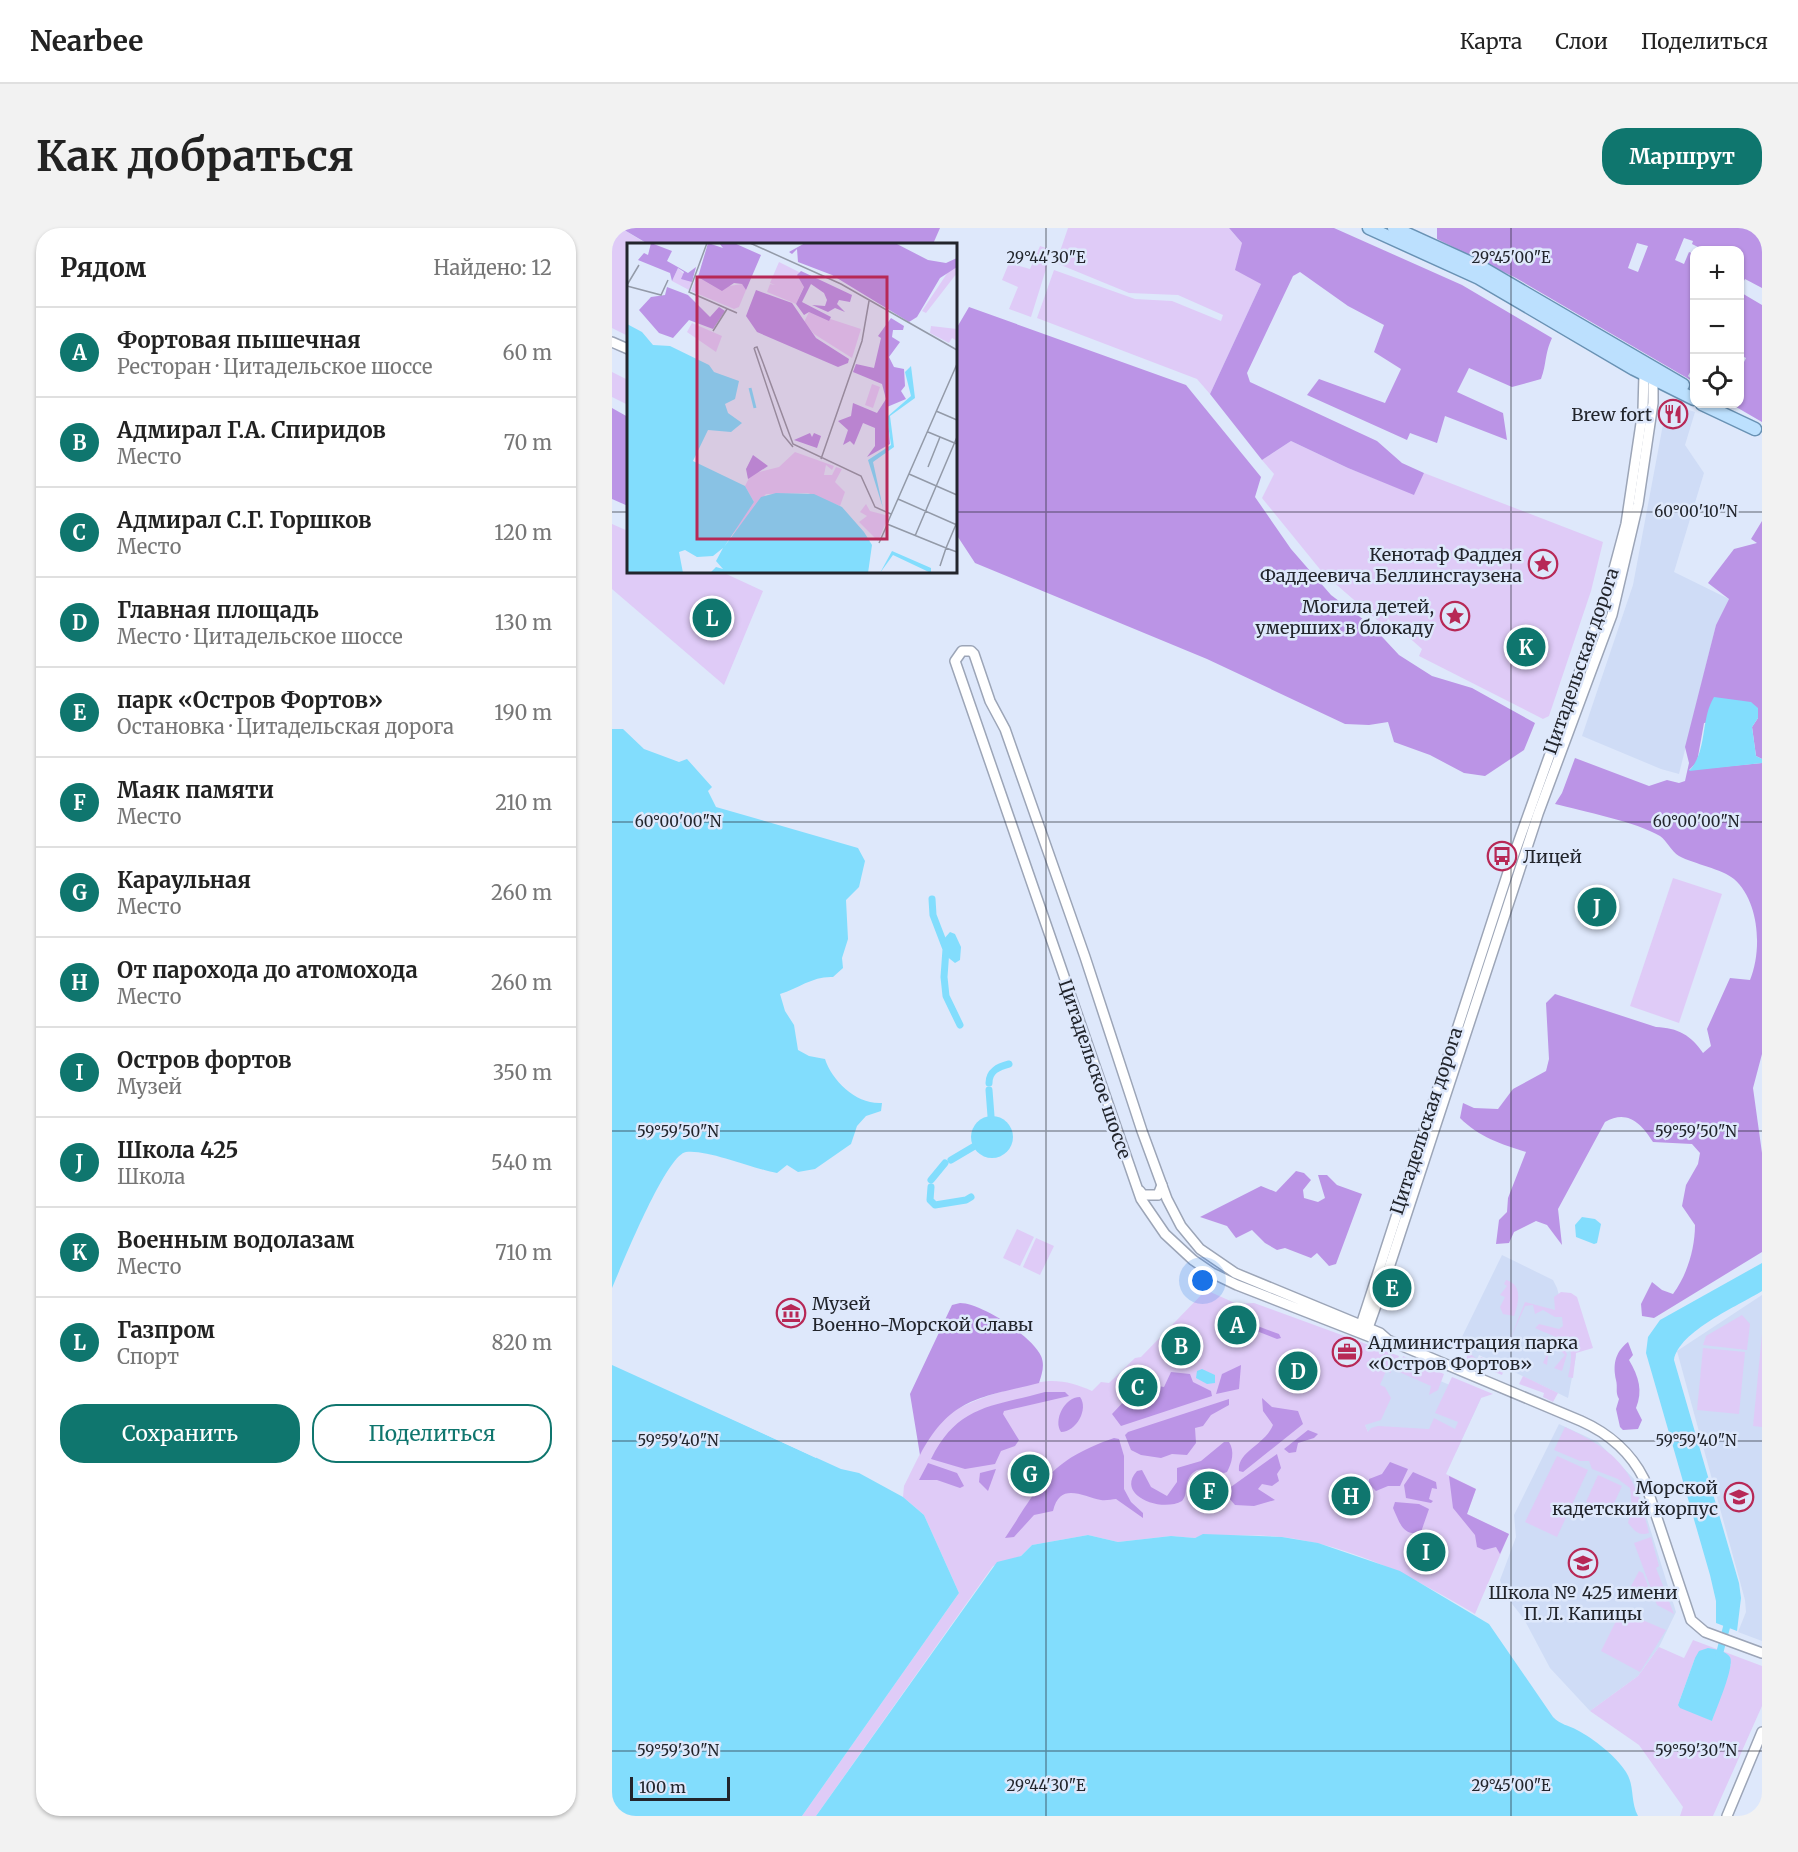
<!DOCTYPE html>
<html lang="ru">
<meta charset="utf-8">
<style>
:root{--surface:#fff;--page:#f2f2f2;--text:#222;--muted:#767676;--line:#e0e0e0;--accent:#0f766e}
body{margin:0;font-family:Merriweather,serif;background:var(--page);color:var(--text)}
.controls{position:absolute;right:18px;top:18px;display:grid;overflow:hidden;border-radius:12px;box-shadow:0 2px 4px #0004}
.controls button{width:54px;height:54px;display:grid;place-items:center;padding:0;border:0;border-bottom:2px solid var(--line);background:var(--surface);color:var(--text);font:30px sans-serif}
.scale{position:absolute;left:18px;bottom:15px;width:100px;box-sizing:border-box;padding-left:6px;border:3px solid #22252c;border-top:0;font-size:16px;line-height:21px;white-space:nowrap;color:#22252c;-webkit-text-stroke:4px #dee8fb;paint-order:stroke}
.you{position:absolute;left:591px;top:1053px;width:21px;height:21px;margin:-15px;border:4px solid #fff;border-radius:50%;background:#1a73e8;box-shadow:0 0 0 9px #1a73e833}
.badge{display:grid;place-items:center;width:39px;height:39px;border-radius:50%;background:var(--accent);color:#fff;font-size:20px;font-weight:700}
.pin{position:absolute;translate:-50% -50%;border:3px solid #fff;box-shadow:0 2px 6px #0006}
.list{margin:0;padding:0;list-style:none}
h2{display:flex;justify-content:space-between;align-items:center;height:78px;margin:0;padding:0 24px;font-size:26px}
h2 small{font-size:20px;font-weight:400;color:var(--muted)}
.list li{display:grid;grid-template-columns:39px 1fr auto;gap:18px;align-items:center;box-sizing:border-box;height:90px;padding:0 24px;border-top:2px solid var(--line)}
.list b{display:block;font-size:22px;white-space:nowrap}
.list p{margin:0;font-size:20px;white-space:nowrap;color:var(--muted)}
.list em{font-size:20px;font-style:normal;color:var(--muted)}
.actions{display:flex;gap:12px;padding:18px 24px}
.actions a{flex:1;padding:14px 0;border:2px solid var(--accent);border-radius:24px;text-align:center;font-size:21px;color:var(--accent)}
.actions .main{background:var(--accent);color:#fff}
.icon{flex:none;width:33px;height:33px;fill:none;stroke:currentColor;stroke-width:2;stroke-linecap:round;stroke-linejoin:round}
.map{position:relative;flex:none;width:1150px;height:1588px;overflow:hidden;border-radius:24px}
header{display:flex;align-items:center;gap:36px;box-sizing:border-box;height:84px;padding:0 30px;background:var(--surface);border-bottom:2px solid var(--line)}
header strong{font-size:28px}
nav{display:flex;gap:33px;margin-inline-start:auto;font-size:21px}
.intro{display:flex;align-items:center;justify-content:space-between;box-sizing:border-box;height:144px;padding:0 36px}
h1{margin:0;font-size:42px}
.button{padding:15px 27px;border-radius:24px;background:var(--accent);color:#fff;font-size:21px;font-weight:700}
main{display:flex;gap:36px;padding:0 36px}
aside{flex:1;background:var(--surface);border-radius:24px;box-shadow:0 2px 4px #0004}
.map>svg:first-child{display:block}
</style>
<header>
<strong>Nearbee</strong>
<nav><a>Карта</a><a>Слои</a><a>Поделиться</a></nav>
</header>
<div class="intro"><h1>Как добраться</h1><a class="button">Маршрут</a></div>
<main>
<aside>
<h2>Рядом<small>Найдено: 12</small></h2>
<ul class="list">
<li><span class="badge">A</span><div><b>Фортовая пышечная</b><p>Ресторан · Цитадельское шоссе</p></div><em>60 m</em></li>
<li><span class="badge">B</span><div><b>Адмирал Г.А. Спиридов</b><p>Место</p></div><em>70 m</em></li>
<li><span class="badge">C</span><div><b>Адмирал С.Г. Горшков</b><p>Место</p></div><em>120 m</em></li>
<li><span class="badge">D</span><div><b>Главная площадь</b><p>Место · Цитадельское шоссе</p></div><em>130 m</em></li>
<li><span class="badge">E</span><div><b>парк «Остров Фортов»</b><p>Остановка · Цитадельская дорога</p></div><em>190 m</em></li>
<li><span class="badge">F</span><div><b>Маяк памяти</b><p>Место</p></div><em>210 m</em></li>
<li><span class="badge">G</span><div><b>Караульная</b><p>Место</p></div><em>260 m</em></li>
<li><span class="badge">H</span><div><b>От парохода до атомохода</b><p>Место</p></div><em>260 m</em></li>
<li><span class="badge">I</span><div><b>Остров фортов</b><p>Музей</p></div><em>350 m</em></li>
<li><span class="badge">J</span><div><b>Школа 425</b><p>Школа</p></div><em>540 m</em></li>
<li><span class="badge">K</span><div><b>Военным водолазам</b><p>Место</p></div><em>710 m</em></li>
<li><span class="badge">L</span><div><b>Газпром</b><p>Спорт</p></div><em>820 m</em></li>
</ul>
<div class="actions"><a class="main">Сохранить</a><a>Поделиться</a></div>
</aside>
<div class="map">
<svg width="1150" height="1588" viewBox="0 0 1150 1588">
<rect width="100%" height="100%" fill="#dee8fb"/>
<g fill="#cfdcf6">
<polygon points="1059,176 1083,184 1073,217 1092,245 1062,344 1117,371 1104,397 1067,546 1049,541 970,508 1021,357 1052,191"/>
<polygon points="890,1027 941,1052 945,1060 964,1128 956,1170 867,1127 864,1134 858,1131 860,1124 846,1117"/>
<polygon points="1150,1067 1150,1413 1126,1404 1134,1384 1133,1372 1065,1123"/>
<polygon points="773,1130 869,1170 844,1224 760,1213 753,1197"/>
<polygon points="947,1196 986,1214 1023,1252 1064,1384 1047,1419 1026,1448 978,1483 938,1440 912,1391 893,1367 888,1352 904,1309 902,1287"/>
</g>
<g fill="#dfcbf7" fill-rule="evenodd">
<polygon points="0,0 9,0 35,16 16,16 16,108 0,100"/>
<polygon points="456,0 617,0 630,15 649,56 598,166 585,151 425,90 442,42 523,71 560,73 609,93 611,87 566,67 517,65 444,35"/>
<polygon points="428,18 440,22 419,89 397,81 406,59 390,52 397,35 418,41"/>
<polygon points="0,144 16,152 16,177 0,169"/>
<polygon points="679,213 736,240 802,266 812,245 991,314 979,363 937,488 931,491 807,428 810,421 776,391 772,398 711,345 650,270 662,246 650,232"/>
<polygon points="0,296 16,303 16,344 110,344 151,363 112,457 0,361"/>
<polygon points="1061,650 1110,666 1067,795 1018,778"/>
<polygon points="405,1001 422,1009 408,1038 391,1030"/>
<polygon points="424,1010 442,1018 428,1047 411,1039"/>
<path d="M 894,1052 C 911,1057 907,1074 902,1088 L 891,1086 L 888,1079 L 893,1069 L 888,1067 L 895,1058 L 892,1056 Z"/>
<path d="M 594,1062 L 625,1076 L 642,1075 L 787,1128 L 783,1138 L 779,1137 L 779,1145 L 774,1143 L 768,1157 L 773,1159 L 779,1170 L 769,1192 L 753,1197 L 756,1204 L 759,1200 L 766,1198 L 817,1201 L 822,1190 L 843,1201 L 846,1194 L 823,1185 L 840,1149 L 881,1166 L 869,1170 L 834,1246 L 864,1261 L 855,1286 L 897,1306 L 863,1386 C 803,1350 740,1317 669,1309 C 643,1306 617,1309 591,1307 L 583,1310 L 559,1308 L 506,1314 L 476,1307 L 420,1317 L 409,1328 L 381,1338 L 204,1588 L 190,1588 L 347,1365 L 312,1287 L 291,1269 L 292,1258 C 304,1235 314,1209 332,1190 C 349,1174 416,1153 440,1153 C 454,1153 467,1157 480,1163 L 489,1154 L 497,1155 L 523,1130 L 529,1129 Z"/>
<path d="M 949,1064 L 959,1065 L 965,1069 L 981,1120 L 964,1125 L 961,1150 L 956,1149 C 965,1112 954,1114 923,1100 L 927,1096 L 947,1101 L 951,1098 L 950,1089 L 943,1089 L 931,1082 L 923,1086 L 921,1077 L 913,1078 L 897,1114 L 913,1074 L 943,1082 L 942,1069 Z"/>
<polygon points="1130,1087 1138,1096 1135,1122 1091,1117 1094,1108"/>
<polygon points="1150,1106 1150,1199 1141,1198"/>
<polygon points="940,1114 951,1118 955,1126 950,1143 942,1140 953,1127 946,1120 937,1121 935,1137 931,1135"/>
<polygon points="1091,1120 1133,1124 1127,1186 1085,1182"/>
<polygon points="856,1124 866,1132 869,1129 893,1139 890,1147 854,1133"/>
<polygon points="791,1128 832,1146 826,1162 817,1167 819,1158 787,1144"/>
<polygon points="911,1148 946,1165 941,1174 931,1169 932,1165 907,1156"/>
<path d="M 953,1199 C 1010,1226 1023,1244 1037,1305 C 1026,1308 1023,1303 1016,1295 L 1020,1279 L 1018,1260 L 1006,1251 L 980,1241 L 977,1233 L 968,1233 L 942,1222 Z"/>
<polygon points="945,1228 976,1242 945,1309 913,1294"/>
<polygon points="986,1247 1010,1258 998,1284 974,1274"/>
<polygon points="1039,1309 1047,1338 1044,1340 1062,1386 1045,1377 1022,1315"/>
<polygon points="1027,1343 1031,1345 1042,1373 1017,1362"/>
<polygon points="1009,1383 1054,1402 1028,1444 989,1423"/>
<path d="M 1081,1412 L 1150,1438 L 1150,1478 L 1101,1588 L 1068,1588 L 1071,1579 L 1027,1517 L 978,1483 L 1026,1448 L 1047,1419 L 1072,1430 ZM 1083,1430 L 1119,1436 L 1100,1493 L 1066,1477 Z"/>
</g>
<g fill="#bb94e6" fill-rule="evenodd">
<polygon points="9,0 328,0 321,16 36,16"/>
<path d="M 617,0 L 722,0 L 850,57 L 940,110 C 932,128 935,135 929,151 L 900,159 L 857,140 L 845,164 L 891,185 L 895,212 L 833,188 L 825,215 L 798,205 L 795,212 L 695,167 L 707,151 L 773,175 L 789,141 L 762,124 L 772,97 L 736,78 L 688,44 L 681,48 L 635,145 L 638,154 L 765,213 L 790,235 L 812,245 L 802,267 L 736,240 L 679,213 L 650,232 L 598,166 L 649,56 L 623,42 L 630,15 Z"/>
<path d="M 825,0 L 1150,0 L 1150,60 L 1133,51 L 1128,60 L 1128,22 L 1085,22 L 1086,19 L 1080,16 L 1081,13 L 1072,10 L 1063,32 L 1072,36 L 1077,24 L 1082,26 L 1082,137 L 1076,148 L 1082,154 L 904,50 L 825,11 ZM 1025,15 L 1036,18 L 1026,44 L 1016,40 Z"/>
<polygon points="1128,64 1150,77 1150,194 1119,176 1128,176 1128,142 1134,130 1128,127"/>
<polygon points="357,79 574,157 649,249 643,269 679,321 719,367 760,398 787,427 820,448 860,460 923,495 912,522 873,548 852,545 818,527 782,514 776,494 757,497 733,496 595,431 363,335 344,306 344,101"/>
<polygon points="0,180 16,189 16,278 0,271"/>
<path d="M 1150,293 L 1150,531 L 1144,528 L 1140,499 L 1146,490 L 1092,495 L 1085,534 L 1077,542 L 1150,535 L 1150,826 L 1141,860 L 1150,925 L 1150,1024 L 1042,1090 L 1030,1088 L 1029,1076 L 1040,1054 L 1050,1062 L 1061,1066 C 1075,1047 1083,1021 1083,997 L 1070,978 L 1074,957 L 1086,936 L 1088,925 L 1080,916 L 1041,914 C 1029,895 1015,881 993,894 L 946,981 L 950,1017 L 935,997 L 924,993 L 902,1004 L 897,1015 L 884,1016 L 887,992 L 895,984 L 896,970 L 914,924 C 889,916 867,909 848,890 L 851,875 L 862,880 L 886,881 L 901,861 L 934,843 L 937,831 L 934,775 L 943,766 L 1044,799 C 1066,800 1079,807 1091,825 L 1099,818 L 1095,801 L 1118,750 L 1138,752 C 1150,723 1148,674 1122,651 C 1110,641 1082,636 1067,628 C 1059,623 1055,613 1048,608 C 1025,594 970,583 943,576 L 950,565 L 963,530 L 1037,558 L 1055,552 L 1067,555 L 1073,553 L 1077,535 L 1073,519 L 1104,397 L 1117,371 L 1096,355 L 1122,321 L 1145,315 L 1139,311 Z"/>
<polygon points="684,943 692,945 699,952 691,962 692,970 706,974 713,970 706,947 715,947 725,957 750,966 724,1036 717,1038 705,1025 699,1030 673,1020 665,1022 653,1015 640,1002 624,1010 615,998 588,989 649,958 664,964"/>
<path d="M 348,1075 C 369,1075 420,1108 429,1128 C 433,1137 430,1146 427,1155 C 368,1170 339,1169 308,1227 L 298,1166 L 340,1077 Z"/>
<polygon points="624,1090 667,1106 669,1110 665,1111 624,1095"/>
<path d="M 1016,1114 L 1021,1127 L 1017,1132 C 1027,1149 1031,1163 1024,1180 L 1030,1192 L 1026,1201 L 1011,1202 L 1008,1199 L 1004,1181 L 1007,1171 C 1003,1164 1006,1160 1004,1152 C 1001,1138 1002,1125 1016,1114 Z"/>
<polygon points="629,1137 627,1161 604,1166 610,1146"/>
<polygon points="559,1144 578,1146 581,1154 599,1163 600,1168 509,1198 500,1186 515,1170 530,1175 538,1175 540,1170 536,1160 540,1157 552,1159"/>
<path d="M 433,1164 L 453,1164 L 457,1168 L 392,1183 L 391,1186 L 407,1212 L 403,1218 L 389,1223 L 383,1236 L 353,1241 L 319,1231 C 346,1177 379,1179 433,1164 Z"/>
<path d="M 468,1169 C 477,1181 464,1204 449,1204 C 441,1193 452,1169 468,1169 Z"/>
<path d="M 650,1170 L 660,1179 L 686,1183 L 691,1196 L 631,1244 L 627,1243 C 625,1223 652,1218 661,1197 L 651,1183 Z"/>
<polygon points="617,1171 617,1177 599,1187 591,1198 583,1200 584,1215 575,1227 560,1226 549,1230 529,1227 519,1222 513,1207 516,1204"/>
<polygon points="696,1202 706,1206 702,1210 686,1215 684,1224 677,1225 672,1221"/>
<path d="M 502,1210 L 507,1211 L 512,1228 L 512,1261 L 519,1274 L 531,1285 L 531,1290 L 504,1271 C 500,1271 494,1273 489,1272 C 471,1269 448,1253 441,1283 L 422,1287 L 402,1309 L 393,1310 C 429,1256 436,1233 502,1210 Z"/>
<path d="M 612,1214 L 617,1214 C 623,1223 620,1235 615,1244 L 612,1245 C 598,1241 581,1235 575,1255 C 573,1262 575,1267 570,1273 C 549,1285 503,1267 525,1243 L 530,1242 L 539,1259 L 555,1268 L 565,1254 L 565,1240 L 589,1233 Z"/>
<polygon points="665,1226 669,1240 665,1246 667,1253 660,1258 650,1256 646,1261 663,1272 642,1278 623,1277 616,1269 616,1261"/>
<polygon points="778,1234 796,1241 788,1258 776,1258 764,1263 757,1256 757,1251 770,1246"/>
<polygon points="316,1235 345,1245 352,1258 348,1260 325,1252 307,1252"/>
<polygon points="384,1241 376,1263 367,1254 368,1245"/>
<polygon points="801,1244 824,1254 825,1261 820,1260 817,1271 821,1273 819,1275 794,1270 792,1257"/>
<polygon points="837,1248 864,1261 855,1286 897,1306 888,1326 884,1319 872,1322 865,1319 863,1307 841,1280"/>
<path d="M 783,1274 L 807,1276 L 817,1281 L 809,1304 C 791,1310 787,1293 781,1280 Z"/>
</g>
<g fill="#82ddfd">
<path d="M 1102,469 L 1139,474 L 1146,480 L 1146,490 L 1140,499 L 1144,528 L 1150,531 L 1150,535 L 1077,543 C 1096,523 1088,492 1102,469 Z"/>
<path d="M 0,501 L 11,501 L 32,521 L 67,534 L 75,531 L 100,559 L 96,563 L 104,579 L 246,620 L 253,633 L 247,659 L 234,672 L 236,711 L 230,730 L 231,740 L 221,749 C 201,748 187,760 168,766 L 173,783 L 182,797 L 186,822 L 197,828 L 213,831 C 220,853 245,877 270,875 L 269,883 L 254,888 L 245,898 L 239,916 L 203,941 L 186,944 L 175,937 L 165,945 C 142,941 95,921 74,924 C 54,927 10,1037 0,1060 Z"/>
<polygon points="338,704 343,706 349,719 348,732 343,735 333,727 331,712"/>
<circle cx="380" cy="909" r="21"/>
<polygon points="970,989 983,991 989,996 985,1015 982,1016 964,1009 963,997"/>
<path d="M 1150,1035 L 1150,1063 C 1126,1078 1067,1103 1062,1132 L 1127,1355 L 1129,1370 L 1125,1403 L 1104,1395 L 1104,1373 L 1098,1347 L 1034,1125 L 1036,1109 L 1048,1092 Z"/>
<polygon points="0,1137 229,1241 247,1245 291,1269 312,1287 347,1365 190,1588 0,1588"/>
<polygon points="590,1141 603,1147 603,1155 595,1156 584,1150 585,1143"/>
<path d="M 591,1306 L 670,1309 L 706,1315 L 788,1343 L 877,1396 L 941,1489 C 949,1497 956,1497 965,1502 C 982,1511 1004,1528 1014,1544 C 1023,1558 1018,1573 1026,1588 L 204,1588 L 385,1334 L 409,1328 L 420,1317 L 476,1307 L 506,1314 L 559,1308 L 583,1310 Z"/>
<path d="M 1096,1420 C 1103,1421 1114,1423 1118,1429 C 1123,1438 1104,1481 1100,1493 L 1068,1480 L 1066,1477 L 1083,1430 L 1087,1423 Z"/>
</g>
<polygon fill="#dee8fb" points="51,1157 204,1226 204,1230 51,1159"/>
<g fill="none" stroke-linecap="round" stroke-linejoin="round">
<g stroke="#82ddfd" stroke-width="7">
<polyline points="320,671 321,687 334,721 332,749 334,768 348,797"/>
<path d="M 377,855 C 377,843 386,839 397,836"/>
<polyline points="377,862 379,888"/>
<polyline points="339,932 361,919"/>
<polyline points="319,952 333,935"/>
<polyline points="319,959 318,972 323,977 354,972 359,969"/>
<polyline points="1106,1431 1117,1390"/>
</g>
<g stroke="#9ca5b7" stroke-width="12">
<g id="minor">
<polyline points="0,114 16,121"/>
<polyline points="528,963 531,967 546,967 550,957"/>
<polyline points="748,1100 900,632 995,367 1014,296 1031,182 1032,146 1035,143"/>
<polyline points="753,1103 756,1100 771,1058 926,586 1000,387 1026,276 1041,175 1041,147"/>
<path d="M 776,1112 L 768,1105 L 623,1045 L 588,1021 L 569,998 L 555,971 L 530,903 L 473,729 L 393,501 L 378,473 L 362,426 L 359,423 L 350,423 L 343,433 L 529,971 L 553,1006 L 581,1032 L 600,1045 L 625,1057 L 766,1112 L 776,1112 L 969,1193 C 996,1205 1019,1225 1032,1251 L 1079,1392 L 1093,1404 L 1150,1425"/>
<polyline points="1115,1588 1150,1504"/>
</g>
</g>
<g stroke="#6992b4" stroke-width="15">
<g id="major">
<polyline points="757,0 867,50 1022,141 1082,171"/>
<polyline points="782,0 872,41 1071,157"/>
<polyline points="1090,176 1143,201"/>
</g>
</g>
<use href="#minor" stroke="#fff" stroke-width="9"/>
<use href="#major" stroke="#bce0fe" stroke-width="12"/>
</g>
<path fill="none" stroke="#22252c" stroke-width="1.5" stroke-opacity="0.45" d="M 434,0 L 434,1588M 899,0 L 899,1588M 0,284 L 16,284M 344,284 L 1150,284M 0,594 L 1150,594M 0,903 L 1150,903M 0,1213 L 1150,1213M 0,1523 L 1150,1523"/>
<defs>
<g id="restaurant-ring" transform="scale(1.5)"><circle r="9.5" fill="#dee8fb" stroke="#b72856" stroke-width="1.5"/><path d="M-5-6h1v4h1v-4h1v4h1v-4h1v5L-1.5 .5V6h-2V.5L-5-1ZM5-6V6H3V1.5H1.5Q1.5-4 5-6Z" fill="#b72856"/></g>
<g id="sight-ring" transform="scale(1.5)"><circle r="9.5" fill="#dee8fb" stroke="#b72856" stroke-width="1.5"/><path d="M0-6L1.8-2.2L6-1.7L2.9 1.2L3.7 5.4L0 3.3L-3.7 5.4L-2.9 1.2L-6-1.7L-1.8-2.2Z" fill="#b72856"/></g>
<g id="bus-ring" transform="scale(1.5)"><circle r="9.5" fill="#dee8fb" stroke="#b72856" stroke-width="1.5"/><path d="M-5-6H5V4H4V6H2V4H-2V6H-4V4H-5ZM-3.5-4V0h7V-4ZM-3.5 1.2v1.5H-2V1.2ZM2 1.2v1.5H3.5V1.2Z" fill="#b72856"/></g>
<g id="museum-ring" transform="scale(1.5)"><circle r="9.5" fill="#dee8fb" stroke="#b72856" stroke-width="1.5"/><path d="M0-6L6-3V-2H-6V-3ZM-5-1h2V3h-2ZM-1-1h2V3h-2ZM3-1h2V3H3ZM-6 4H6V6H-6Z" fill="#b72856"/></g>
<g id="office-ring" transform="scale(1.5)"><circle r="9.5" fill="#dee8fb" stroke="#b72856" stroke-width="1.5"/><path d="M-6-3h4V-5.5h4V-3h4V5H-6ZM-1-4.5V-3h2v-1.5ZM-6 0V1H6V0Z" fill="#b72856"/></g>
<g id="school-ring" transform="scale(1.5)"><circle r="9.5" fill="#dee8fb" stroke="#b72856" stroke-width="1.5"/><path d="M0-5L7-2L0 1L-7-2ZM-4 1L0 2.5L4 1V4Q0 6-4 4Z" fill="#b72856"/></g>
</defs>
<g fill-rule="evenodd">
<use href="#restaurant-ring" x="1061" y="186"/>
<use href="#sight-ring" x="931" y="336"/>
<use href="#sight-ring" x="843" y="388"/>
<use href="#bus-ring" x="890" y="628"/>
<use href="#museum-ring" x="179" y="1085"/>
<use href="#office-ring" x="735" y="1124"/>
<use href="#school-ring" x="1127" y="1269"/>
<use href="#school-ring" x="971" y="1335"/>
</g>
<g text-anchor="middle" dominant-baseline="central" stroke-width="5" stroke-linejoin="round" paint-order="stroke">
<g font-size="18" fill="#22252c" stroke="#dee8fb" text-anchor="end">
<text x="1040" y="186">Brew fort</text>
<text x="910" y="326">Кенотаф Фаддея<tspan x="910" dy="21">Фаддеевича Беллинсгаузена</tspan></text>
<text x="822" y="378">Могила детей,<tspan x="822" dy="21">умерших в блокаду</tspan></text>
<text x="911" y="628" text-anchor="start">Лицей</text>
<text x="200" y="1075" text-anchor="start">Музей<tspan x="200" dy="21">Военно-Морской Славы</tspan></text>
<text x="756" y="1114" text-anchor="start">Администрация парка<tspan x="756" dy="21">«Остров Фортов»</tspan></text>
<text x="1106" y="1259">Морской<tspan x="1106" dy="21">кадетский корпус</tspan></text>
<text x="971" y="1364" text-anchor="middle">Школа № 425 имени<tspan x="971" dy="21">П. Л. Капицы</tspan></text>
</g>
<g font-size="18" fill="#22252c" stroke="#dee8fb">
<text transform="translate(969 433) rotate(-71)">Цитадельская дорога</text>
<text transform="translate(483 841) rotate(71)">Цитадельское шоссе</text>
<text transform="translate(814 893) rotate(-72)">Цитадельская дорога</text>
</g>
</g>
<g transform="translate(15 15)">
<rect width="330" height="330" fill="#dee8fb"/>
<path d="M 152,19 L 172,29 L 177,43 L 169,61 L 140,49 L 143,41 L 148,42 L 143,40 ZM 325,23 L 330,24 L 330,30 L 299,70 L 295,68 ZM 51,25 L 65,39 L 62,47 L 45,38 ZM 71,31 L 102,43 L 115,41 L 119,47 L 112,64 L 107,66 L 64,48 ZM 182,69 L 234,86 L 225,115 L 187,91 L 177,79 ZM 65,80 L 95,93 L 89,109 L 60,89 ZM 304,83 L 330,86 L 330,98 L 325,95 L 322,100 L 303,90 ZM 245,141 L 253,144 L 246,165 L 238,162 ZM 168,209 L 207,223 L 205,227 L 199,222 L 197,232 L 205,232 L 209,224 L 215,226 L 208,239 L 218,249 L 213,263 L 181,250 L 139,251 L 96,303 L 127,259 L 118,243 L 124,231 L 152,224 ZM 239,261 L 243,268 L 262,273 L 251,298 L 232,279 L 240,273 L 233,269 Z" fill="#dfcbf7"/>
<path d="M 24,0 L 45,8 L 40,18 L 49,23 L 61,30 L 69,24 L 65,39 L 54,36 L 57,29 L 51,25 L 45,38 L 43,30 L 11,17 L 17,10 L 21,12 ZM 81,0 L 96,5 L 92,0 L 107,0 L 134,12 L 119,47 L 115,41 L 107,40 L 95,48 L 71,34 ZM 178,0 L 260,0 L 263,4 L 260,0 L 268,0 L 301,17 L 319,20 L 330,15 L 330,24 L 313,35 L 290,74 L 282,79 L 205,32 L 171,19 L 170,6 L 165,11 L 162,9 ZM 174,28 L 225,52 L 223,59 L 212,57 L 210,61 L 218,69 L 208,65 L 201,69 L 185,62 L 198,63 L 200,57 L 197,50 L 184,41 L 175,59 L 204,74 L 202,78 L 182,69 L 177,72 L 169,61 L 177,44 L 170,32 ZM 40,44 L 61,52 L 83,74 L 92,64 L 98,68 L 86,86 L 62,77 L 46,95 L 32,90 L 12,67 L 24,54 L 38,52 ZM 129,47 L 165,60 L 189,95 L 222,116 L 221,120 L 211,124 L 130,89 L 119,73 ZM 264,75 L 277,83 L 276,87 L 266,87 L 265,94 L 273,99 L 262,114 L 267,124 L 277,126 L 278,143 L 274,148 L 279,156 L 260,164 L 263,201 L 240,214 L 248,203 L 248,185 L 236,180 L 227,202 L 223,198 L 216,202 L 221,187 L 211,178 L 224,173 L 226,160 L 250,170 L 259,156 L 255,141 L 226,129 L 229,121 L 247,125 L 254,95 L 251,93 ZM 183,190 L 185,194 L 187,190 L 194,193 L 190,205 L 167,197 ZM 126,212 L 141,223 L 121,236 L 119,226 Z" fill="#bb94e6"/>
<path d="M 0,81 L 15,89 L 26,102 L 43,103 L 82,122 L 87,129 L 112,138 L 108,156 L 98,161 L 101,170 L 115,180 L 104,189 L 81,187 L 66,218 L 118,243 L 127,259 L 97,304 L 134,254 L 149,250 L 187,251 L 215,264 L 237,289 L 245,302 L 241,330 L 83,330 L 89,324 L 96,326 L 89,318 L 96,305 L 86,313 L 70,314 L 58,307 L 52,309 L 56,330 L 0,330 ZM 284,123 L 288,155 L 263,173 L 267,204 L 246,219 L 256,265 L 241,217 L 264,202 L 260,174 L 284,153 L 278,129 ZM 265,308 L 304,325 L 304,330 L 266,312 L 253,330 Z" fill="#82ddfd"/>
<path fill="none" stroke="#82ddfd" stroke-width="3" d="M 123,145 L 128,165"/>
<path fill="none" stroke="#939aa8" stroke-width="1.5" d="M 80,0 L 62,49 L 110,70M 123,0 L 214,41 L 330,107M 0,42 L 12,22M 0,43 L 34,52 L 41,37M 86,88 L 100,66M 127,105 L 130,104 L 135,117 L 166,201 L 234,233 L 248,264 L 264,271M 127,105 L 156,192 L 166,204M 330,121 L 260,281 L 319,305 L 330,279M 309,168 L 330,177M 301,189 L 330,201M 194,216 L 235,98 L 242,58M 301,224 L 313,194M 282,231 L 330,252M 271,256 L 330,282M 288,293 L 330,194M 252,300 L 260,282M 313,323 L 319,305 L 330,309"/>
<path fill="#b72856" fill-opacity="0.15" stroke="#b72856" stroke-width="3" d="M 70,34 L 260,34 L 260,296 L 70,296 Z"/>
<rect width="330" height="330" fill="none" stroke="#22252c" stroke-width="3"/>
</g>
<g font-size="15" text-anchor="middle" fill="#22252c" stroke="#dee8fb" stroke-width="5" stroke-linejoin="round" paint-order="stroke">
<text x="434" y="35">29°44'30"E</text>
<text x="899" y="35">29°45'00"E</text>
<text x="1084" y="289">60°00'10"N</text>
<text x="66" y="599">60°00'00"N</text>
<text x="1084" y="599">60°00'00"N</text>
<text x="66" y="909">59°59'50"N</text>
<text x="1084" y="909">59°59'50"N</text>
<text x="66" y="1218">59°59'40"N</text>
<text x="1084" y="1218">59°59'40"N</text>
<text x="66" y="1528">59°59'30"N</text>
<text x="1084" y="1528">59°59'30"N</text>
<text x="434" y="1563">29°44'30"E</text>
<text x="899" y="1563">29°45'00"E</text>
</g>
</svg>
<div class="controls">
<button>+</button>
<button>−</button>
<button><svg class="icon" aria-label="locate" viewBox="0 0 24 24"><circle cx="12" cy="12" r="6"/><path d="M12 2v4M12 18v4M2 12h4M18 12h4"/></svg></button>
</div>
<div class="scale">100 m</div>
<div class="you"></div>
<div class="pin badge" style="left:625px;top:1097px">A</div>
<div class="pin badge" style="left:569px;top:1118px">B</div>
<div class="pin badge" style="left:526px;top:1159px">C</div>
<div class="pin badge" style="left:686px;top:1143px">D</div>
<div class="pin badge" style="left:780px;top:1060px">E</div>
<div class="pin badge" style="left:597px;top:1263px">F</div>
<div class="pin badge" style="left:418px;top:1246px">G</div>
<div class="pin badge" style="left:739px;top:1268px">H</div>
<div class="pin badge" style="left:814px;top:1324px">I</div>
<div class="pin badge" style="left:985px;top:679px">J</div>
<div class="pin badge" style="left:914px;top:419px">K</div>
<div class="pin badge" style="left:100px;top:390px">L</div>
</div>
</main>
